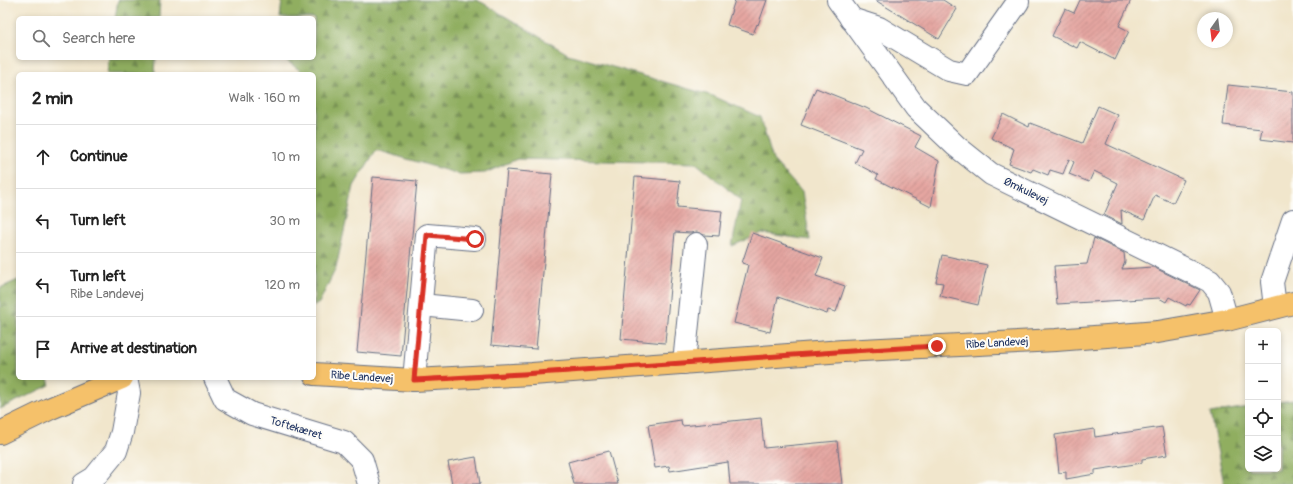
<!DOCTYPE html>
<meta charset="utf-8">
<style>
:root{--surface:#fff;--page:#f2f2f2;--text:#222;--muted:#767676;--line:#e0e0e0}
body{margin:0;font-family:Pangolin,sans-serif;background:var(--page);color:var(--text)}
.controls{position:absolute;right:12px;bottom:12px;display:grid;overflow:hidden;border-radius:6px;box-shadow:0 2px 6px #0003}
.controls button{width:36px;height:36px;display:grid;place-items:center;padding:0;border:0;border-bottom:1px solid var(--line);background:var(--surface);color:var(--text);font:20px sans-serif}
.compass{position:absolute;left:1197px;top:12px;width:36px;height:36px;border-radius:50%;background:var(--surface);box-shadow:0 2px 6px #0003;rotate:194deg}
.stop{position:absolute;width:12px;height:12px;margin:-9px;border:3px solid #d93025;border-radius:50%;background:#fff}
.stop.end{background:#d93025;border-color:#fff;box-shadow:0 1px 4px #0008}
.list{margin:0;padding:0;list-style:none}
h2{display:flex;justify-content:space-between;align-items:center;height:52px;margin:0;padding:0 16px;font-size:17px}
h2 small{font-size:13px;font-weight:400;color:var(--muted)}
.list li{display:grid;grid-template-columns:26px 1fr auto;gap:12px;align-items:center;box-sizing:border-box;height:64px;padding:0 16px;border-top:1px solid var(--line)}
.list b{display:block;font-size:15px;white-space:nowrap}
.list p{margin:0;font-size:13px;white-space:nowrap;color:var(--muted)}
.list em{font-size:13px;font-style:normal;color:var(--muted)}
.icon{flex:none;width:22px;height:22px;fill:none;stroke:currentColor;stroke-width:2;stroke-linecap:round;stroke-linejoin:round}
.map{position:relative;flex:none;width:1293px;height:484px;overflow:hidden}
.search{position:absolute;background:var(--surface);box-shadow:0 2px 6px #0003;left:16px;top:16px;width:300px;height:44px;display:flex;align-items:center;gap:10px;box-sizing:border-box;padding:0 14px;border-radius:6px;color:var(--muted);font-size:15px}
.panel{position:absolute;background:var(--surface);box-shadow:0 2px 6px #0003;left:16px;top:72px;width:300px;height:308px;border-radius:6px}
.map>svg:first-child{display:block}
</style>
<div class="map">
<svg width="1293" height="484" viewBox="0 0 1293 484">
<defs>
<pattern id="forest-firs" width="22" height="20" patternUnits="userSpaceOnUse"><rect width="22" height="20" fill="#90ae60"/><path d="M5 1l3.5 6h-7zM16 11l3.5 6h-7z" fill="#758e52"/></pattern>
<pattern id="building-hatch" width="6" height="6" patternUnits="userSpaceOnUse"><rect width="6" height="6" fill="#e5a6a1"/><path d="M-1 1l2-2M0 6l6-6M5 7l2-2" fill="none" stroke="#b98886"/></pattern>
</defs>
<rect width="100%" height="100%" fill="#fdfcf7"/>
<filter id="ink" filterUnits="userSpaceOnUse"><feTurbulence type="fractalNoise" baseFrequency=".025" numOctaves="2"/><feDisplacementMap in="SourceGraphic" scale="8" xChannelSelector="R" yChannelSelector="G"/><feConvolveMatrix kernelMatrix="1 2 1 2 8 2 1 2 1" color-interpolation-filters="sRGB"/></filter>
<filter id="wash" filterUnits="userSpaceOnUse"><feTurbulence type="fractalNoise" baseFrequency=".012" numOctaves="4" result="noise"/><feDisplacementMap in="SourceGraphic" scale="16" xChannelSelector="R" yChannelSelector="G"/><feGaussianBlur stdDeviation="0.9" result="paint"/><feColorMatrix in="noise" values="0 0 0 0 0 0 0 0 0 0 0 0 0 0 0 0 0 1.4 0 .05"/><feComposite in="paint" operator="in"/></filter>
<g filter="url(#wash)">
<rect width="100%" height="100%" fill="#f1e6cc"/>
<g fill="url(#forest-firs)" stroke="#566e5f">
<polygon points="118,0 160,0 159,18 115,18"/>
<polygon points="282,0 476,0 483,3 568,54 713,96 760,117 773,160 802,192 810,240 762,233 732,246 741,200 696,163 517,159 485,173 459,174 376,150 354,186 336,268 319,303 314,306 314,74 305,74 283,58 314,58 314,18 280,18"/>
<polygon points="109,58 156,58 155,74 107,74"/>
<polygon points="18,280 18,378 48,378 50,385 0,409 0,288"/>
<polygon points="1293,400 1293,484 1224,484 1210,413 1248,407 1248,469 1278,469 1278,402"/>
</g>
<g id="blocks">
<g fill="url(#building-hatch)">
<polygon points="735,0 767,0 758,25 757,24 753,34 727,25"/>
<polygon points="875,0 943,0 957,9 939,39"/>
<polygon points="1080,0 1131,0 1119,26 1129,31 1115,60 1080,42 1077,48 1052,36 1065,9 1074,13"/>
<polygon points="1228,85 1293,92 1293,143 1260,139 1262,129 1223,125"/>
<polygon points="816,88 866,108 921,136 915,147 939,161 931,207 876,179 878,175 855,163 862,149 801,125"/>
<polygon points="1098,106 1118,115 1106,144 1184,180 1173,203 1155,195 1144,220 1121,210 1122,224 1104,215 1118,183 1094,171 1089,182 1069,174 1074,162 1069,159 1063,174 1050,170 1048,175 1033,169 1031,172 1009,164 1014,149 991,138 1003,114 1029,127 1030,123 1082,143"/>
<polygon points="507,170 552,174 536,349 491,345"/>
<polygon points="373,177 417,181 401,356 357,352"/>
<polygon points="635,177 680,181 677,207 722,211 719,236 704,235 697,232 690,233 675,232 665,343 621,339"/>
<polygon points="752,233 823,258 816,276 845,286 836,312 828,310 827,314 778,297 770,332 734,323 748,265 742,263"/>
<polygon points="1094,238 1124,253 1125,262 1122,269 1153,267 1200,290 1190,305 1187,304 1186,306 1169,297 1166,302 1159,298 1057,304 1054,266 1087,264"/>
<polygon points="942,255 987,265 978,305 940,296 943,283 936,282"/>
<polygon points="761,418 764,448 837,441 842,484 730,484 728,462 670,471 669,466 655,468 648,425 681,420 682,426"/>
<polygon points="1162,427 1167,455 1142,459 1142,463 1095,470 1095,474 1066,479 1066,472 1059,473 1055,435 1094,429 1095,437"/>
<polygon points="609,451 618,484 574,484 568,462"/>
<polygon points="476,457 480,484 452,484 448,462"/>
</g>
</g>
</g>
<g filter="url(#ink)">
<use href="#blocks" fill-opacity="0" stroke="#666f84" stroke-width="1"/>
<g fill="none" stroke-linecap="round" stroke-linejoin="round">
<g stroke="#666f84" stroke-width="24">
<g id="minor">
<polyline points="838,0 916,108 956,146 991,174 1210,281 1219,292 1227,320"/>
<polyline points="851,19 879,28 949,70 967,74 1018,2"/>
<polyline points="421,305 472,310"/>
<polyline points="1275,307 1272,282 1293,220"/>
<polyline points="684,363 696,244"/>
<polyline points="215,378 225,399 252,414 344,442 362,460 369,484"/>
<polyline points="414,380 427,235 475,239"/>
<polyline points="84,484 94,478 116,451 122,432 129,393 126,378"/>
</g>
</g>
<g stroke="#666f84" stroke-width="24">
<g id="major">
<polyline points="314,374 414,380 532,374 843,351 1056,340 1158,332 1227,320 1293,303"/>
<polyline points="0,433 49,409 122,378"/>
</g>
</g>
<use href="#minor" stroke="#fff" stroke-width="22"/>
<use href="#major" stroke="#f5c16b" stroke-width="22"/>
</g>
</g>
<g fill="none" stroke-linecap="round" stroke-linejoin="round" filter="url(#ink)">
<path stroke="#d93025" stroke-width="5" d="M 475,239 L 427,235 L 414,380 C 589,372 763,355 937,346"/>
</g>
<g text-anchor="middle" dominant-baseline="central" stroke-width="4" stroke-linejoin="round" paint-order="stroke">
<g font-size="11" fill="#1b2f5e" stroke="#fdfcf7">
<text transform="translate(1026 191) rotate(26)">Ømkulevej</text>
<text transform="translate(997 343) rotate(-3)">Ribe Landevej</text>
<text transform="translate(362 377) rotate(4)">Ribe Landevej</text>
<text transform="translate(296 428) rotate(17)">Toftekæret</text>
</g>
</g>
</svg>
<div class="controls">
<button>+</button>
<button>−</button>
<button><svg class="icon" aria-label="locate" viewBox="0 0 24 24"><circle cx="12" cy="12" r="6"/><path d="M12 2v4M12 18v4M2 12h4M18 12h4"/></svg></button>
<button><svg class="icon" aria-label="layers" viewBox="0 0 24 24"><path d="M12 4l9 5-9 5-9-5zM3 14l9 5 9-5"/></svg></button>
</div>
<svg class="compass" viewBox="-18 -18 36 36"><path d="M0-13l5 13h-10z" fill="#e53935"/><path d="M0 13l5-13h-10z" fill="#767676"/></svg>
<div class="stop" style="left:475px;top:239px"></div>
<div class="stop end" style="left:937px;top:346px"></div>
<div class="search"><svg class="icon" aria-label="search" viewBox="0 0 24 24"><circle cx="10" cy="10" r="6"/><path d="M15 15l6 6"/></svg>Search here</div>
<section class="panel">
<h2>2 min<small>Walk · 160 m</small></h2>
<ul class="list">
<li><svg class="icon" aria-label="ahead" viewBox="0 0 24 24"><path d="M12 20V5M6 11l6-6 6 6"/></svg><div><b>Continue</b></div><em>10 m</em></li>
<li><svg class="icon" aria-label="left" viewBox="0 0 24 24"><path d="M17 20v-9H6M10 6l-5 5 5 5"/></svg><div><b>Turn left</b></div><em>30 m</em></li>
<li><svg class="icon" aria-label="left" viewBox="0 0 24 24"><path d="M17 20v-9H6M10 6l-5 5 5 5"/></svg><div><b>Turn left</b><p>Ribe Landevej</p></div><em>120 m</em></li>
<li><svg class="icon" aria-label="arrive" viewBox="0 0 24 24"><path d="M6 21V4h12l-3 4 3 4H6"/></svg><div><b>Arrive at destination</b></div></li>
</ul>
</section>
</div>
